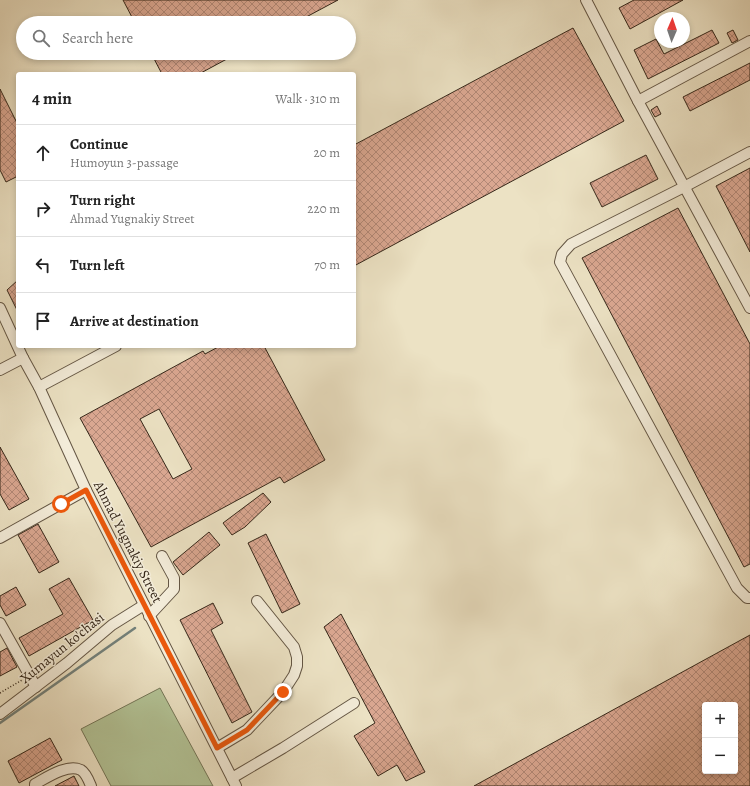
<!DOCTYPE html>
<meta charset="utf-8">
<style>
:root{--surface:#fff;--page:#f6f6f6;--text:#222;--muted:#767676;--line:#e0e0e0}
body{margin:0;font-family:Alegreya,serif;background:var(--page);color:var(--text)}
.controls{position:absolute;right:12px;bottom:12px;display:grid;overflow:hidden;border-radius:4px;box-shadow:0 2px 6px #0003}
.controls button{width:36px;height:36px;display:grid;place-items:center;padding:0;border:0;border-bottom:1px solid var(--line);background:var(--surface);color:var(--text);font:20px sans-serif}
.compass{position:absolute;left:654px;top:12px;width:36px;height:36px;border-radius:50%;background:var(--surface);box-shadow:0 2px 6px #0003;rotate:2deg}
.stop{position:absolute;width:12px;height:12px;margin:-9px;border:3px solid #ea580c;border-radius:50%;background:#fff}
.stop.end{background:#ea580c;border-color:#fff;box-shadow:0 1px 4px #0008}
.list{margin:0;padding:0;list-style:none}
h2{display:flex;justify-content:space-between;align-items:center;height:52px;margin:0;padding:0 16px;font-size:17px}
h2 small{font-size:13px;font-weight:400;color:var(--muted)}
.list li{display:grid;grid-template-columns:26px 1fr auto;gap:12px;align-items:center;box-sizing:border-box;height:56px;padding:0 16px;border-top:1px solid var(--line)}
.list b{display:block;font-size:15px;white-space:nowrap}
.list p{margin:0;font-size:13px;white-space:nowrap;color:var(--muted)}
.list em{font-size:13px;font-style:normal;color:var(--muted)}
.icon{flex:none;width:22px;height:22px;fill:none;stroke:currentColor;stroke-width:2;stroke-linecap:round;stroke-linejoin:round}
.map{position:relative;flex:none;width:750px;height:786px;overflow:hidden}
.search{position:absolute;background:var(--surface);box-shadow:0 2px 6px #0003;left:16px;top:16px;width:340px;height:44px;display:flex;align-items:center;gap:10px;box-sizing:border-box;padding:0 14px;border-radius:22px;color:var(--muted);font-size:15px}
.panel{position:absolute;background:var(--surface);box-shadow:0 2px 6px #0003;left:16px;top:72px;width:340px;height:276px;border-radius:4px}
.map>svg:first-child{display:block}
</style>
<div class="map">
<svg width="750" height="786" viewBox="0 0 750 786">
<defs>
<pattern id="building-cross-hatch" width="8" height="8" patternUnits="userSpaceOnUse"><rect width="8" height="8" fill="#daa791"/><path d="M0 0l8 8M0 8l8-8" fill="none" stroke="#b28876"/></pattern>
</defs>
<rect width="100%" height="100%" fill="#ece2c4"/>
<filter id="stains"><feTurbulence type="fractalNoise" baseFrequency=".005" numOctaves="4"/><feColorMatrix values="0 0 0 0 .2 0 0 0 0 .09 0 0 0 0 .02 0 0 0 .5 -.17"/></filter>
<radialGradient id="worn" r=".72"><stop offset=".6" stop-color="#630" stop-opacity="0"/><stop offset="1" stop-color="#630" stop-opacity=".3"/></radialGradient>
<polygon fill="#b3c497" stroke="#747658" points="160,688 213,786 111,786 81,729"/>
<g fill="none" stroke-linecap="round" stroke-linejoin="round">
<polyline stroke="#73817b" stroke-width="2.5" points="0,723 135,628"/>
</g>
<g fill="url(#building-cross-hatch)" stroke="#36281a" fill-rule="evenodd">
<polygon points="123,0 338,0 295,23 135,23"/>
<polygon points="634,0 683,0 630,29 619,8"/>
<polygon points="573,28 624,121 354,266 354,145"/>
<polygon points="712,30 719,43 648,79 634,50 656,39 664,54"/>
<polygon points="733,30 738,40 732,43 727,33"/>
<polygon points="151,53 238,53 199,74 162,74"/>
<polygon points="750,63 750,80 690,111 683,97"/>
<polygon points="0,89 18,125 18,176 6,182 0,170"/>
<polygon points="657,106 661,114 655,117 651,110"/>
<polygon points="646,155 658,179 602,207 590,183"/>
<polygon points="750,168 750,252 716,186"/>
<polygon points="678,208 750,344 750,564 744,567 582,258"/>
<polygon points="18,280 18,312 7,290"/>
<path d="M 220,346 L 264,346 L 325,460 L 284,483 L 280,477 L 151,547 L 80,418 L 203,351 L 205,354 ZM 159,409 L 192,469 L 173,479 L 140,419 Z"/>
<polygon points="0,447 29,499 9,510 0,494"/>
<polygon points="263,493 271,502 245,527 232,535 223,523"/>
<polygon points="38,524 59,562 39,573 18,535"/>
<polygon points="209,532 220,545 183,575 173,562"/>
<polygon points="266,534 300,604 282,613 248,543"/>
<polygon points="69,578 93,620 29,656 19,638 63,614 49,589"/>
<polygon points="16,587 26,605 6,616 0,605 0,596"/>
<polygon points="213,603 223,623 211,630 252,712 232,723 180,620"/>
<polygon points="341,614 425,772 406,781 397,765 378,776 354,736 375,723 324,627"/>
<path d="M 750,635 L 750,786 L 474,786 ZM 705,705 L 735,705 L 735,771 L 705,771 Z"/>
<polygon points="7,648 17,667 0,676 0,652"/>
<polygon points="50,738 62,760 19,783 8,761"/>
<polygon points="74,776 79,786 55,786"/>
</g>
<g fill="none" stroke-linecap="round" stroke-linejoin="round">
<g stroke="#645644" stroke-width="12">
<g id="minor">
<polyline points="586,0 638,101 750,308"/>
<polyline points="638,101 750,41"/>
<polyline points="750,152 684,187 571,244 562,254 560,262 737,588 747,598 750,598"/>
<polyline points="0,308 23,358 39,387 86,490 236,786"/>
<polyline points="0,370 23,358"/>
<polyline points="39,387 116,346"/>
<polyline points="0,538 86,490"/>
<polyline points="149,616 174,589 174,578 162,556"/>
<polyline points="0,623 36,687"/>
<polyline points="0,714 67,663 112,625 144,605"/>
<polyline points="217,748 247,730 283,692 294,675 297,666 297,657 294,647 257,601"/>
<polyline points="232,778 283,748 354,703"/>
<path d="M 35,786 L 35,784 C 46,778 68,763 81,770 C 86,773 89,781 91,786"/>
</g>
</g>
<g stroke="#36281a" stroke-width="1.5" stroke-dasharray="1 2" stroke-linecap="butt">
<polyline points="37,670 70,647"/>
<polyline points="0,693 22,680"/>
</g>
<use href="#minor" stroke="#f3ecd9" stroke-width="10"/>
</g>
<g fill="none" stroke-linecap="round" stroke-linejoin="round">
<polyline stroke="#ea580c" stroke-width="5" points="61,504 86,490 217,748 247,730 283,692"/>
</g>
<g text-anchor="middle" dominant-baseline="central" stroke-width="3" stroke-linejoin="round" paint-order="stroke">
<g font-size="14" fill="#36281a" stroke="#f3ecd9">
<text transform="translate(128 542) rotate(63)">Ahmad Yugnakiy Street</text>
<text transform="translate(62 648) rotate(-39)">Xumayun ko'chasi</text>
</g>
</g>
<rect width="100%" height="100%" filter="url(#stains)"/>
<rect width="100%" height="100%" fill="url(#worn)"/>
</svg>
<div class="controls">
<button>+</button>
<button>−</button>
</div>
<svg class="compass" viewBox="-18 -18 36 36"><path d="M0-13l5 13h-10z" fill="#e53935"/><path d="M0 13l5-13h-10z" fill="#767676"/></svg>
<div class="stop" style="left:61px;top:504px"></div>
<div class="stop end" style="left:283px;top:692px"></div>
<div class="search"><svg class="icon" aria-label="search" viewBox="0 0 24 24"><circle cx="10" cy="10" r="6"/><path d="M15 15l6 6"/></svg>Search here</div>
<section class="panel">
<h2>4 min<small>Walk · 310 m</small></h2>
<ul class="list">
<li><svg class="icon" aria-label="ahead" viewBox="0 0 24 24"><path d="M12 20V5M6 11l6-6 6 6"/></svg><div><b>Continue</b><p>Humoyun 3-passage</p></div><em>20 m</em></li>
<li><svg class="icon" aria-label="right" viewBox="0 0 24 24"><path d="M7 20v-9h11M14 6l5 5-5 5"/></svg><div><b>Turn right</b><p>Ahmad Yugnakiy Street</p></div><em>220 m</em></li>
<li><svg class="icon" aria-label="left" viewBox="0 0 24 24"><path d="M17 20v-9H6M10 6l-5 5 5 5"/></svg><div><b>Turn left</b></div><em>70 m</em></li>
<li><svg class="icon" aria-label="arrive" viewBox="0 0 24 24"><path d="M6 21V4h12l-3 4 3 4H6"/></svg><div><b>Arrive at destination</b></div></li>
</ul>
</section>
</div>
